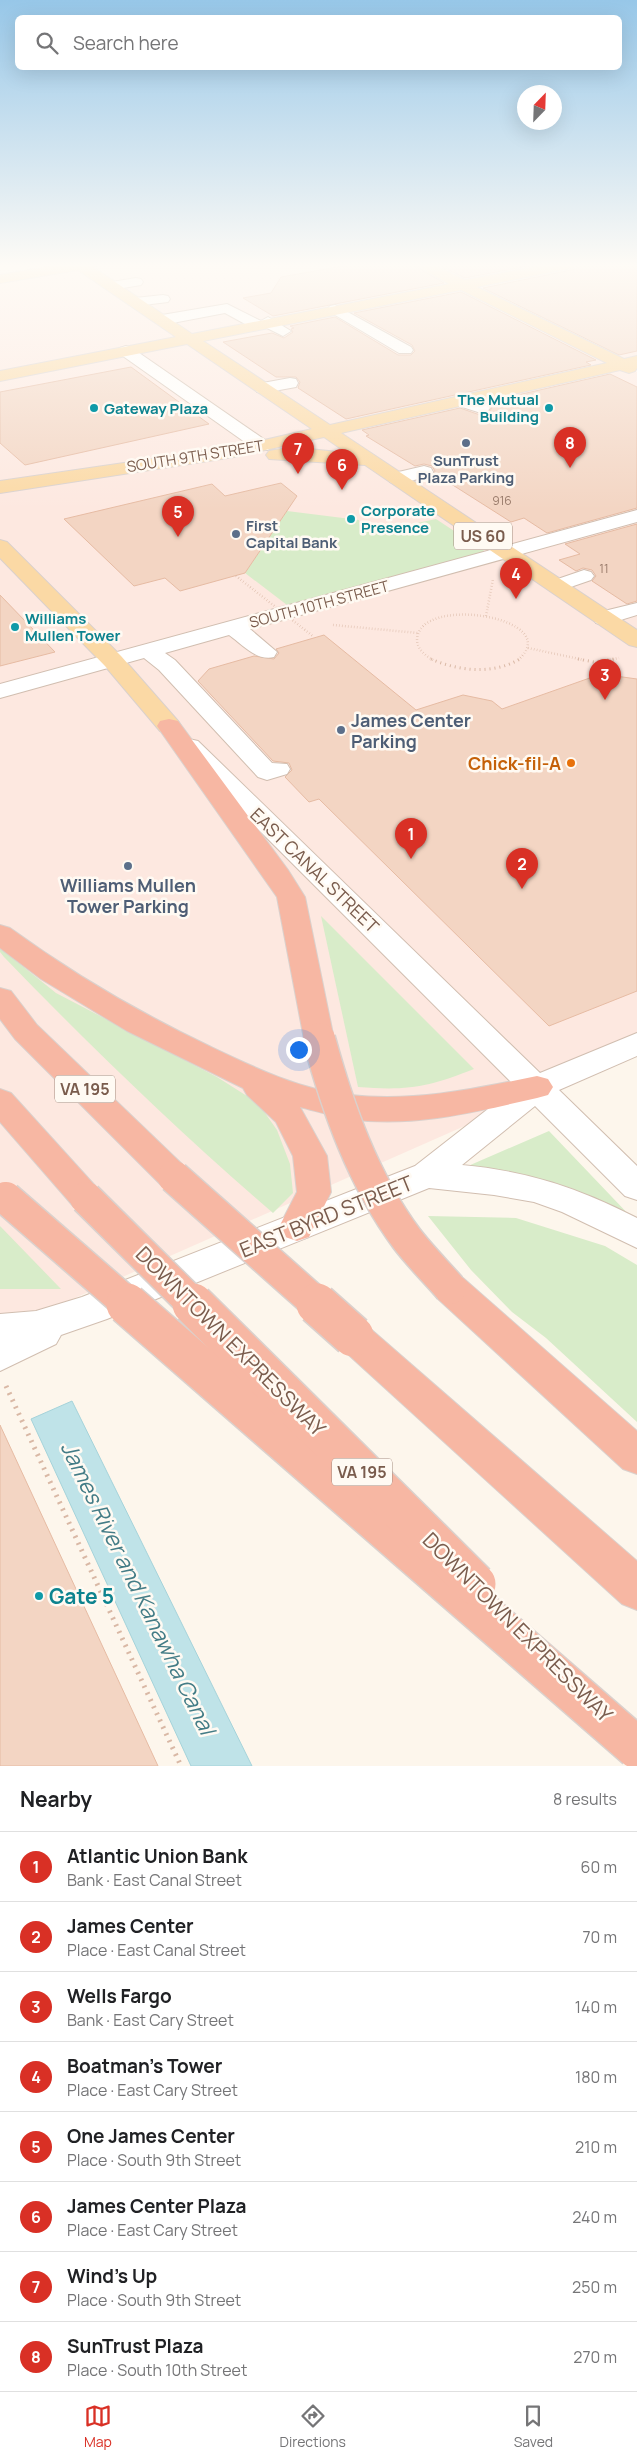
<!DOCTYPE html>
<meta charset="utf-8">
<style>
:root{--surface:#fff;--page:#f2f2f2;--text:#202124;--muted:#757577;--line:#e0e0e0;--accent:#d93025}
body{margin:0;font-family:Manrope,sans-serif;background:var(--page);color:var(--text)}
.compass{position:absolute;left:517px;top:85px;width:45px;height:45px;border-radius:50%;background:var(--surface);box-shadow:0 5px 20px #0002;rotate:23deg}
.you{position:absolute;left:298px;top:1049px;width:18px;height:18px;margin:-12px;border:4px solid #fff;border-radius:50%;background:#1a73e8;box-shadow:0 0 0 8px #1a73e833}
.badge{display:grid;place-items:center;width:32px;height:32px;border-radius:50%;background:var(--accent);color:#fff;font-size:16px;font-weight:700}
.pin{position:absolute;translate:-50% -41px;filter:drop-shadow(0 1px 2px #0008)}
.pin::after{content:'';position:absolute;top:26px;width:18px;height:15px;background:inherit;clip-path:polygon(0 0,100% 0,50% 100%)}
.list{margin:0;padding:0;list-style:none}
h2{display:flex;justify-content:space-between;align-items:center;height:65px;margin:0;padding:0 20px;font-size:21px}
h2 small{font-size:16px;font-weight:400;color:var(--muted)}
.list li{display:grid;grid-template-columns:32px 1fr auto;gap:15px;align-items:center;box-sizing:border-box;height:70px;padding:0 20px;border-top:1px solid var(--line)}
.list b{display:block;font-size:19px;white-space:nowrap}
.list p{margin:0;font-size:16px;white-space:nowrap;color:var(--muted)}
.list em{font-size:16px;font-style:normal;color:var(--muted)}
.icon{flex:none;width:28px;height:28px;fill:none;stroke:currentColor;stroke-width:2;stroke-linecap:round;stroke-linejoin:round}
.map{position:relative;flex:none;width:637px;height:1766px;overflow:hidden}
.search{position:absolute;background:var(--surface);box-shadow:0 5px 20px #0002;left:15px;right:15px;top:15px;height:55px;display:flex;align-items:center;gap:12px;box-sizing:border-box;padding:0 18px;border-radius:8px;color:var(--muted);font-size:19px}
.sheet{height:625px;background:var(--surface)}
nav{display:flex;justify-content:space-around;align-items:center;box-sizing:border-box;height:70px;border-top:1px solid var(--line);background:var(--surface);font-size:14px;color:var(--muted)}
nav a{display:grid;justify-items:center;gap:2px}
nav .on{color:var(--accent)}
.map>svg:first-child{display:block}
</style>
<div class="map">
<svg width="637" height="1766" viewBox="0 0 637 1766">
<rect width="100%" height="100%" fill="#fdf6ec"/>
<polygon fill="#fde8e0" points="102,263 637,263 637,361 622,364 637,372 637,1050 0,1331 0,281"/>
<g fill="#d8ecc9">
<path d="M 287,511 L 359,520 L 360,526 C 371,532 386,533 396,524 L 408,525 L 436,519 L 486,552 L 287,605 L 245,573 Z"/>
<path d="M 321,916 L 474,1069 C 428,1087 408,1091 358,1087 Z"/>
<path d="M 0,948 L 56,993 L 217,1077 L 258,1103 L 277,1130 L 290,1164 L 293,1193 L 273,1213 C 179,1132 90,1046 4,957 L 0,952 Z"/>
<polygon points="549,1131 632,1218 571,1188 521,1174 468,1166"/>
<polygon points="428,1216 516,1218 605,1246 637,1265 637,1422 546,1338 512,1312 471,1270"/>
<polygon points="0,1226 61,1289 0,1289"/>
</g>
<polygon fill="#bfe3e8" stroke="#a5d3da" points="72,1401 252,1766 191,1766 31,1419"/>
<g fill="#f3d5c3" stroke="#e6bba3">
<polygon points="360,263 410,263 444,283 273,316 243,298 271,293 281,277"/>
<polygon points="435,263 543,263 465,278"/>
<polygon points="585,263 637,263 637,351 619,355 483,288 576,269"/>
<polygon points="461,292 596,360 586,362 591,365 346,419 298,388 300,382 296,377 276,377 223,342 272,333 284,338 293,332 291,329 294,328 290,326 335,317 398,355 411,355 415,351 412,345 354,313"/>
<polygon points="131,367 209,424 25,465 0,443 0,392"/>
<polygon points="610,374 637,387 637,508 547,533 524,518 511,522 448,482 443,484 432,477 435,471 432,466 424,464 415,466 366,436 369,435 362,430 460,408 480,415 487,414 492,408 487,402"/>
<polygon points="281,483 297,496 245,573 180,591 165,578 134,586 64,519 212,484 225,496"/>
<polygon points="637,524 637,601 627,604 592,581 596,576 592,570 583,568 576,571 559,560 580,554 565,544"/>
<polygon points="0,595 55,652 0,666"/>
<polygon points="324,635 416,710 463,695 492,701 502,709 601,674 637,679 637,991 549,1026 319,799 309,802 285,777 292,770 289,763 273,761 198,681 209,669 254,656 274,659 279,653 276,649"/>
<polygon points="0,1425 158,1766 0,1766"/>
</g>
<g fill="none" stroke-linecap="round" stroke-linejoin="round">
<g stroke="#d1beb0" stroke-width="2">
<g id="minor">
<polygon points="136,278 141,279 143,282 141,285 111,290 104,286 106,283"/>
<polygon points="163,295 168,296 170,299 168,302 135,306 128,302 135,298"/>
<polygon points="227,304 261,321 268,317 291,331 283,336 263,326 256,330 225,313 162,325 154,320 162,315"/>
<polygon points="335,305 411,347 413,350 411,353 399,353 330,312 328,309 330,306"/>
<polygon points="126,346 132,348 268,442 271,446 268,450 256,450 120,354 118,351 120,348"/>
<polygon points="290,378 296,379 298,383 296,387 263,393 257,392 255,388 257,384"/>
<polygon points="462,396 487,404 490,408 487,412 481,413 456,405 454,401 456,397"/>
<polygon points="424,466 431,468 433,472 431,476 397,484 390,482 388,478 390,474"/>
<path d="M 637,510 L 637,522 L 250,629 L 277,652 L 274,657 C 256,661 243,645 229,635 L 165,653 L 175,660 L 272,763 L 287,764 L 290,769 L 287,774 L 267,780 L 258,777 L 159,670 L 144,658 L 0,698 L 0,684 Z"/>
<polygon points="584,570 591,572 594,576 591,580 556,592 549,590 546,586 549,582"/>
<polygon points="637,603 637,615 604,625 596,623 593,618 596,613"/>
<path d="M 189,739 L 198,741 L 540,1073 L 637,1033 L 637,1056 L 559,1090 L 637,1166 L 637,1200 L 625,1196 L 535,1106 L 462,1165 C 527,1171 579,1188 637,1218 L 637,1248 L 562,1212 L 534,1202 L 494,1195 L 429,1188 L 107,1319 L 61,1335 L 56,1344 L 0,1371 L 0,1314 L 36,1311 L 82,1297 L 415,1166 L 516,1087 L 180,751 L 177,746 L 180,741 Z"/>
</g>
</g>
<g stroke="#dad1cd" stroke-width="2">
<g id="major">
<path d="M 69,263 L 102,263 L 93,267 L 192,334 L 449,284 L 412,263 L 430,263 L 465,280 L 554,263 L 583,263 L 576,267 L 477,287 L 624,359 L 637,356 L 637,368 L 635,371 L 629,373 L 620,370 L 341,433 L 637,630 L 637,647 L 629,645 L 365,465 L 269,459 L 266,455 L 269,451 C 294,445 322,451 347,453 L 324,437 L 234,457 L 0,493 L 0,481 L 234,447 L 312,429 L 187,344 L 0,381 L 0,371 L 176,337 L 78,270 L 0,283 L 0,275 ZM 461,290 L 607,363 L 330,425 L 203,341 Z"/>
<polygon points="0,540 7,542 121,656 178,721 181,726 178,731 169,733 160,731 105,666 0,558"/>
</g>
</g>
<g stroke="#dad1cd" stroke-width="2">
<g id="highway">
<polygon points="169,719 178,721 288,870 305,897 334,1039 330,1047 319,1050 308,1047 304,1039 277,897 157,726 160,721"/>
<path d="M 0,925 L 10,928 C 76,976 138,1012 211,1047 C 255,1068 301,1090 350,1095 C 415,1102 474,1089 537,1076 L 548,1079 L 553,1087 L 548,1095 L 537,1098 C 475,1112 412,1128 349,1119 C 332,1116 316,1111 300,1107 L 327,1156 L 331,1192 L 309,1237 L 297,1241 L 285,1237 L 279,1227 L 297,1192 L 293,1156 L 276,1122 L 247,1095 L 243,1088 L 127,1031 L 41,979 L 0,948 Z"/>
<polygon points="0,988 11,991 37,1025 186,1168 191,1177 186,1186 174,1190 162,1186 15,1039 0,1019"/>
<polygon points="0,1089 11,1093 98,1189 103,1198 98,1207 86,1211 74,1207 0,1122"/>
<polygon points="450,1273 463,1278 637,1431 637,1474 623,1469 437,1298 432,1288 437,1278"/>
<polygon points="353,1320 366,1325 637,1561 637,1610 622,1604 340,1347 334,1336 340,1325"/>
</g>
</g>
<g stroke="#d9b8a5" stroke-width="2.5" stroke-dasharray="0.5 2.5" stroke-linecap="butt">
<polyline points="486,616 493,579"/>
<polyline points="333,625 418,633"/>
<polyline points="528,648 584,660"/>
<path d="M 433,660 C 426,656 417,649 417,640 C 418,593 567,618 518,660"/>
<polyline points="607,660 619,658"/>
</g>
<g stroke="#d9b8a5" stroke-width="3" stroke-dasharray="1 4" stroke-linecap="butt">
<path d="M 431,659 C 458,671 493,675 520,659"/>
<polyline points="578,659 594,662 615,659"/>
</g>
<polyline stroke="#d9b8a5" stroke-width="5" stroke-dasharray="2 5.5" stroke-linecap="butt" points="6,1386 181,1766"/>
<use href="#minor" fill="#fff" fill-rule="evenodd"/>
<use href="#major" fill="#fbd9a5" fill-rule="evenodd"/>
<use href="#highway" fill="#f7b7a3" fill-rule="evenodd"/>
<g stroke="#dad1cd" stroke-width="35" stroke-linecap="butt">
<g id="highway-bridge-far1">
<path d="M 319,1039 C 338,1109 363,1180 407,1239 C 420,1256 436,1272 450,1288"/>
<polyline points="174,1177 318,1305"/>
<polyline points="6,1198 129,1305"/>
<polyline points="86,1198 194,1305"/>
</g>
</g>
<g stroke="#dad1cd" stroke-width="44" stroke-linecap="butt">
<g id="highway-bridge">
<polyline points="127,1304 637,1748"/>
<polyline points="193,1304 475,1584"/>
<polyline points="317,1304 353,1336"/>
</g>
</g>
<polyline stroke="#d9b8a5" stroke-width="2.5" stroke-dasharray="0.5 2.5" stroke-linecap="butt" points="236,576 314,637"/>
<use href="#highway-bridge-far1" stroke="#f7b7a3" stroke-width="32"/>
<use href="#highway-bridge" stroke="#f7b7a3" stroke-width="41"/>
</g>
<linearGradient id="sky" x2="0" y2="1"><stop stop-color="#97c7e8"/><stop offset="0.52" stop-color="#fefbf6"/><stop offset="1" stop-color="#fefbf6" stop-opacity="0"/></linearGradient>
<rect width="637" height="510" fill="url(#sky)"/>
<g fill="#0f9aa8" stroke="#fffaf3" stroke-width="2">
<circle cx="94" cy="408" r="5"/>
<circle cx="549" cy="408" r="5"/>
<circle cx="351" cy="519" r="5"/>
<circle cx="15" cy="627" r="5"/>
<circle cx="39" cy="1596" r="5"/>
</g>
<g fill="#5c6f8a" stroke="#fffaf3" stroke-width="2">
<circle cx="466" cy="443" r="5"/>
<circle cx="236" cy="534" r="5"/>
<circle cx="341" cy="730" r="5"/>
<circle cx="128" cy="866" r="5"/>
</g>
<circle fill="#e8710a" stroke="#fffaf3" stroke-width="2" cx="571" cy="763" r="5"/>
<g text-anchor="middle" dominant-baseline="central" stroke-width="5" stroke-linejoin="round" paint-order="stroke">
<g font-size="12" fill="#987a6a">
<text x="502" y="500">916</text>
<text x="604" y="568">11</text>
</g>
<g font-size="15" font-weight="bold" fill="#0d838f" stroke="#fffaf3" text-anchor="start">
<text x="539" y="399" text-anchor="end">The Mutual<tspan x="539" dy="17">Building</tspan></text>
<text x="104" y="408">Gateway Plaza</text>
<text x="361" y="510">Corporate<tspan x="361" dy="17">Presence</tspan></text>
<text x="25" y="618">Williams<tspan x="25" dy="17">Mullen Tower</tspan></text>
</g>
<g font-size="15" fill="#7a5c4d" stroke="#fffaf3">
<text transform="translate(195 456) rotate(-9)">SOUTH 9TH STREET</text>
<text transform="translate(319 604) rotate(-15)">SOUTH 10TH STREET</text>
</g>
<g font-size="15" font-weight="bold" fill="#4e5e75" stroke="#fffaf3">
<text x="466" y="460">SunTrust<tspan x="466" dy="17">Plaza Parking</tspan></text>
<text x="246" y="525" text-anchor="start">First<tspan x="246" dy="17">Capital Bank</tspan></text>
</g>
<g fill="#fffaf3" stroke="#a28b7f" stroke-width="1">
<rect x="454" y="522.5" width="58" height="27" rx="4"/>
<rect x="55" y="1075.5" width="60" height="27" rx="4"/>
<rect x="332" y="1458.5" width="60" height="27" rx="4"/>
</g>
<g font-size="16" font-weight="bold" fill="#7a5c4d">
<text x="483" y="536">US 60</text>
<text x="85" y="1089">VA 195</text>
<text x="362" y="1472">VA 195</text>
</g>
<g font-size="18" font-weight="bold" fill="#4e5e75" stroke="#fffaf3" text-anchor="start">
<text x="351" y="720">James Center<tspan x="351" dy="21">Parking</tspan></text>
<text x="128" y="885" text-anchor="middle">Williams Mullen<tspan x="128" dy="21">Tower Parking</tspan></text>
</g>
<g font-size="18" font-weight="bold" fill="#c56008" stroke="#fffaf3" text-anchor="end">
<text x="561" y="763">Chick-fil-A</text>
</g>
<g font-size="18" fill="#7a5c4d" stroke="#fffaf3">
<text transform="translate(315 870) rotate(44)">EAST CANAL STREET</text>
</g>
<g font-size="21" fill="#7a5c4d" stroke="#fffaf3">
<text transform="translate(326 1216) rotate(-22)">EAST BYRD STREET</text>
<text transform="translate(231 1341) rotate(45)">DOWNTOWN EXPRESSWAY</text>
<text transform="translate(518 1627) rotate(45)">DOWNTOWN EXPRESSWAY</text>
</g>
<g font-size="21" font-weight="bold" fill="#0d838f" stroke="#fffaf3" text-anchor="start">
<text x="49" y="1596">Gate 5</text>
</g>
<g font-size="22" font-style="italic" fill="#437c86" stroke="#fffaf3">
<text transform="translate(138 1588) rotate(64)">James River and Kanawha Canal</text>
</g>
</g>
</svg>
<svg class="compass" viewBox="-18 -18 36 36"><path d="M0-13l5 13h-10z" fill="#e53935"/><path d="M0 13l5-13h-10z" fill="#757577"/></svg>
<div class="you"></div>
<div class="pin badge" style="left:411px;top:859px">1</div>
<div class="pin badge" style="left:522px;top:889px">2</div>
<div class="pin badge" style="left:605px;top:700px">3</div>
<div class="pin badge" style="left:516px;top:599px">4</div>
<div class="pin badge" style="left:178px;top:537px">5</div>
<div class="pin badge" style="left:342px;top:490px">6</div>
<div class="pin badge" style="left:298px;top:474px">7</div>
<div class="pin badge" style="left:570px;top:468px">8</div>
<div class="search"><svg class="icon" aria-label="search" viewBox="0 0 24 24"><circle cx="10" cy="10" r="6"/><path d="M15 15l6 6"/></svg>Search here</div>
</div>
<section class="sheet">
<h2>Nearby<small>8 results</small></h2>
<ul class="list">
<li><span class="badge">1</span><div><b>Atlantic Union Bank</b><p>Bank · East Canal Street</p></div><em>60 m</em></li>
<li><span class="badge">2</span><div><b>James Center</b><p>Place · East Canal Street</p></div><em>70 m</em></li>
<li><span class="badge">3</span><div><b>Wells Fargo</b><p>Bank · East Cary Street</p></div><em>140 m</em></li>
<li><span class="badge">4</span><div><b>Boatman's Tower</b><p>Place · East Cary Street</p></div><em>180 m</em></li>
<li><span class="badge">5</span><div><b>One James Center</b><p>Place · South 9th Street</p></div><em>210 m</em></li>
<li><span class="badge">6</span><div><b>James Center Plaza</b><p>Place · East Cary Street</p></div><em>240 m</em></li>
<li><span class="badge">7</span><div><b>Wind's Up</b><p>Place · South 9th Street</p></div><em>250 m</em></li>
<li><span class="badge">8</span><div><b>SunTrust Plaza</b><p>Place · South 10th Street</p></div><em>270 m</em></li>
</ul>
</section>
<nav>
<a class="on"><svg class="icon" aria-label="map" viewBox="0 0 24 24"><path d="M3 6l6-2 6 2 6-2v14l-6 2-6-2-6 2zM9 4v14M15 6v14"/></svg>Map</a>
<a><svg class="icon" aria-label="directions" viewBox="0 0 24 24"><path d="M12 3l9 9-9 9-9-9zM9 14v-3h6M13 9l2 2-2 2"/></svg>Directions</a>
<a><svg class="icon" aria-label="saved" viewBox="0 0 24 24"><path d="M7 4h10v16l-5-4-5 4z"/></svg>Saved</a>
</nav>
